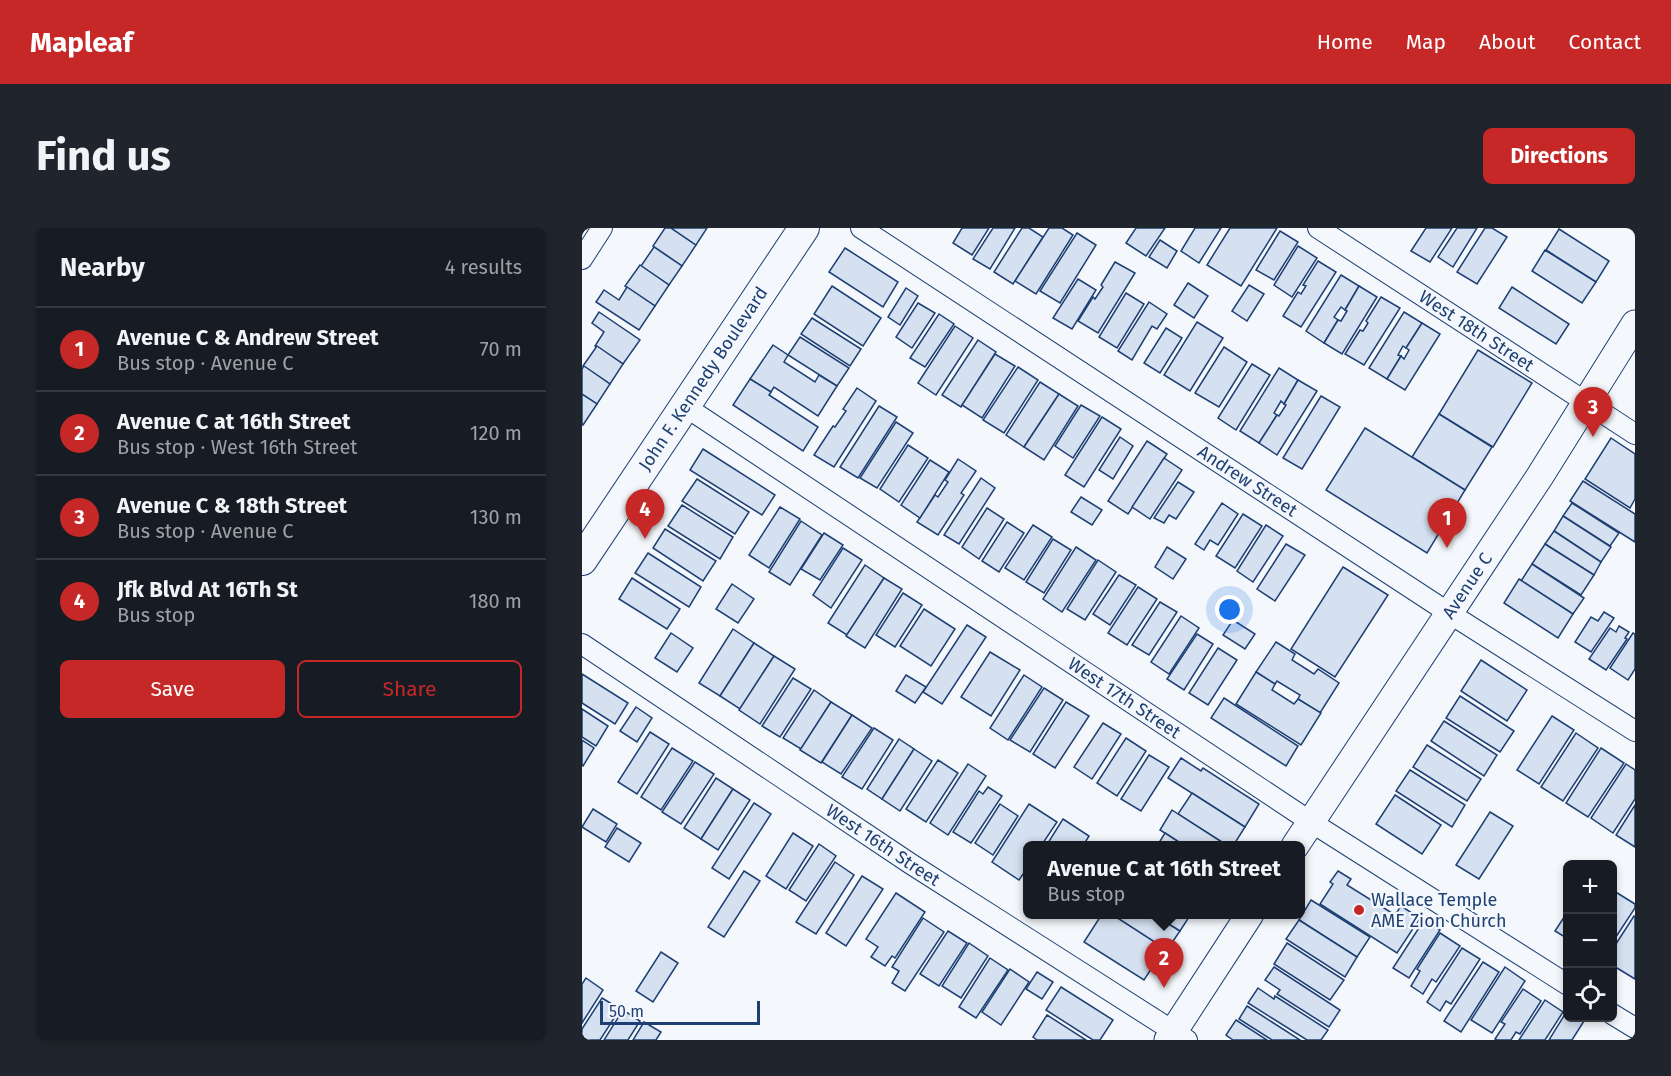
<!DOCTYPE html>
<meta charset="utf-8">
<style>
:root{--surface:#171b24;--page:#20242c;--text:#f1f3f6;--muted:#9ea1a6;--line:#363941;--accent:#c62828}
body{margin:0;font-family:"Fira Sans",sans-serif;background:var(--page);color:var(--text)}
.controls{position:absolute;right:18px;bottom:18px;display:grid;overflow:hidden;border-radius:9px;box-shadow:0 3px 9px #0003}
.controls button{width:54px;height:54px;display:grid;place-items:center;padding:0;border:0;border-bottom:2px solid var(--line);background:var(--surface);color:var(--text);font:30px sans-serif}
.scale{position:absolute;left:18px;bottom:15px;width:160px;box-sizing:border-box;padding-left:6px;border:3px solid #1d3f73;border-top:0;font-size:16px;line-height:21px;white-space:nowrap;color:#1d3f73;-webkit-text-stroke:4px #f4f7fb;paint-order:stroke}
.you{position:absolute;left:648px;top:382px;width:21px;height:21px;margin:-15px;border:4px solid #fff;border-radius:50%;background:#1a73e8;box-shadow:0 0 0 9px #1a73e833}
.badge{display:grid;place-items:center;width:39px;height:39px;border-radius:50%;background:var(--accent);color:#fff;font-size:20px;font-weight:700}
.pin{position:absolute;translate:-50% -50px;filter:drop-shadow(0 2px 3px #0008)}
.pin::after{content:'';position:absolute;top:32px;width:21px;height:18px;background:inherit;clip-path:polygon(0 0,100% 0,50% 100%)}
.popup{position:absolute;left:441px;top:613px;width:282px;height:78px;box-sizing:border-box;display:grid;place-content:center;border-radius:9px;background:var(--surface);filter:drop-shadow(0 2px 4px #0005);font-size:20px;white-space:nowrap;color:var(--muted)}
.popup b{font-size:22px;color:var(--text)}
.popup::after{content:'';position:absolute;left:50%;top:100%;margin-left:-12px;border:12px solid transparent;border-top-color:var(--surface)}
.list{margin:0;padding:0;list-style:none}
h2{display:flex;justify-content:space-between;align-items:center;height:78px;margin:0;padding:0 24px;font-size:26px}
h2 small{font-size:20px;font-weight:400;color:var(--muted)}
.list li{display:grid;grid-template-columns:39px 1fr auto;gap:18px;align-items:center;box-sizing:border-box;height:84px;padding:0 24px;border-top:2px solid var(--line)}
.list b{display:block;font-size:22px;white-space:nowrap}
.list p{margin:0;font-size:20px;white-space:nowrap;color:var(--muted)}
.list em{font-size:20px;font-style:normal;color:var(--muted)}
.actions{display:flex;gap:12px;padding:18px 24px}
.actions a{flex:1;padding:14px 0;border:2px solid var(--accent);border-radius:9px;text-align:center;font-size:21px;color:var(--accent)}
.actions .main{background:var(--accent);color:#fff}
.icon{flex:none;width:33px;height:33px;fill:none;stroke:currentColor;stroke-width:2;stroke-linecap:round;stroke-linejoin:round}
.map{position:relative;flex:none;width:1053px;height:812px;overflow:hidden;border-radius:9px}
header{display:flex;align-items:center;gap:36px;box-sizing:border-box;height:84px;padding:0 30px;background:var(--accent);color:#fff}
header strong{font-size:28px}
nav{display:flex;gap:33px;margin-inline-start:auto;font-size:21px}
.intro{display:flex;align-items:center;justify-content:space-between;box-sizing:border-box;height:144px;padding:0 36px}
h1{margin:0;font-size:42px}
.button{padding:15px 27px;border-radius:9px;background:var(--accent);color:#fff;font-size:21px;font-weight:700}
main{display:flex;gap:36px;padding:0 36px}
aside{flex:1;background:var(--surface);border-radius:9px;box-shadow:0 3px 9px #0003}
.map>svg:first-child{display:block}
</style>
<header>
<strong>Mapleaf</strong>
<nav><a>Home</a><a>Map</a><a>About</a><a>Contact</a></nav>
</header>
<div class="intro"><h1>Find us</h1><a class="button">Directions</a></div>
<main>
<aside>
<h2>Nearby<small>4 results</small></h2>
<ul class="list">
<li><span class="badge">1</span><div><b>Avenue C &amp; Andrew Street</b><p>Bus stop · Avenue C</p></div><em>70 m</em></li>
<li><span class="badge">2</span><div><b>Avenue C at 16th Street</b><p>Bus stop · West 16th Street</p></div><em>120 m</em></li>
<li><span class="badge">3</span><div><b>Avenue C &amp; 18th Street</b><p>Bus stop · Avenue C</p></div><em>130 m</em></li>
<li><span class="badge">4</span><div><b>Jfk Blvd At 16Th St</b><p>Bus stop</p></div><em>180 m</em></li>
</ul>
<div class="actions"><a class="main">Save</a><a>Share</a></div>
</aside>
<div class="map">
<svg width="1053" height="812" viewBox="0 0 1053 812">
<rect width="100%" height="100%" fill="#f4f7fb"/>
<g fill="#d5e0f0" stroke="#1d3f73" stroke-width="1.5">
<polygon points="83,0 89,0 114,17 100,38 71,18"/>
<polygon points="89,0 125,0 114,17"/>
<polygon points="380,0 407,0 390,27 371,15"/>
<polygon points="411,0 433,0 408,41 391,31"/>
<polygon points="440,0 447,0 461,9 431,56 412,44"/>
<polygon points="467,0 480,0 491,7 454,66 433,53"/>
<polygon points="554,0 583,0 564,28 544,15"/>
<polygon points="613,0 639,0 617,35 599,23"/>
<polygon points="648,0 695,0 659,58 625,37"/>
<polygon points="844,0 870,0 848,34 829,23"/>
<polygon points="875,0 895,0 871,39 856,29"/>
<polygon points="903,0 910,0 925,9 895,56 875,44"/>
<polygon points="977,1 1027,33 1014,54 964,22"/>
<polygon points="698,3 716,14 692,52 674,42"/>
<polygon points="495,5 514,17 478,75 458,63"/>
<polygon points="578,12 595,23 585,40 567,29"/>
<polygon points="716,18 735,30 710,69 692,57"/>
<polygon points="72,19 100,38 87,57 59,38"/>
<polygon points="263,20 316,54 301,79 247,44"/>
<polygon points="963,22 1014,54 1000,75 950,43"/>
<polygon points="736,33 754,44 719,99 701,88 716,64 719,66 724,58 721,57"/>
<polygon points="533,34 553,45 516,105 496,93 511,69 513,71 521,59 519,57"/>
<polygon points="58,37 87,57 73,78 43,58"/>
<polygon points="759,47 777,58 763,82 759,79 752,89 756,92 742,115 724,103"/>
<polygon points="496,51 514,62 490,101 471,90"/>
<polygon points="606,55 626,68 612,90 592,77"/>
<polygon points="667,57 682,66 665,93 650,83"/>
<polygon points="250,58 299,90 281,118 232,86"/>
<polygon points="777,58 795,69 760,126 742,115 756,92 759,93 765,83 763,82"/>
<polygon points="45,59 73,78 57,102 14,74 22,62 37,72"/>
<polygon points="930,59 987,96 974,116 917,80"/>
<polygon points="324,60 336,68 318,97 306,89"/>
<polygon points="544,65 562,76 535,120 517,109"/>
<polygon points="799,69 818,80 782,137 763,126 778,102 781,103 786,95 784,93"/>
<polygon points="567,74 585,86 575,101 570,98 550,132 536,123"/>
<polygon points="336,75 353,85 330,120 314,109"/>
<polygon points="17,84 58,112 41,136 13,118 22,104 10,95"/>
<polygon points="822,84 840,95 824,120 821,118 816,127 819,128 805,151 787,140"/>
<polygon points="357,86 372,96 343,139 328,130"/>
<polygon points="230,90 279,121 268,138 219,106"/>
<polygon points="615,94 641,110 608,163 582,147"/>
<polygon points="840,95 858,106 823,162 805,151 819,128 822,131 827,122 824,120"/>
<polygon points="373,98 391,110 354,167 336,155"/>
<polygon points="584,100 600,110 578,145 562,135"/>
<polygon points="218,109 267,140 255,158 206,127"/>
<polygon points="396,112 414,124 379,179 360,167"/>
<polygon points="191,117 206,127 202,134 233,154 237,147 255,158 236,188 192,159 189,164 168,151"/>
<polygon points="15,118 41,136 28,156 1,138"/>
<polygon points="642,119 665,134 637,179 613,165"/>
<polygon points="896,122 950,155 911,219 857,186"/>
<polygon points="413,126 433,138 400,190 380,177"/>
<polygon points="670,136 688,147 654,202 636,190"/>
<polygon points="2,138 28,156 15,176 0,166 0,141"/>
<polygon points="436,139 456,152 422,205 401,192"/>
<polygon points="697,140 716,152 702,176 699,173 692,185 695,187 677,215 658,203"/>
<polygon points="168,151 189,164 187,167 236,199 221,223 151,177"/>
<polygon points="716,152 735,163 695,227 677,215 695,187 697,188 704,177 702,176"/>
<polygon points="458,154 477,166 442,219 424,207"/>
<polygon points="275,160 294,173 252,239 232,227 251,198 253,199 264,183 261,181"/>
<polygon points="0,166 15,176 1,197 0,196"/>
<polygon points="477,166 496,178 462,232 442,219"/>
<polygon points="739,168 758,179 720,241 701,230"/>
<polygon points="499,177 518,188 491,230 473,218"/>
<polygon points="297,178 315,189 276,250 258,239"/>
<polygon points="857,186 910,219 883,262 830,229"/>
<polygon points="520,189 539,201 502,259 483,247"/>
<polygon points="314,194 331,205 295,260 278,250"/>
<polygon points="783,200 883,262 845,325 744,262"/>
<polygon points="538,209 551,218 531,251 517,242"/>
<polygon points="1029,210 1053,226 1053,271 1048,280 1003,251"/>
<polygon points="565,213 585,226 546,286 526,273"/>
<polygon points="326,217 346,230 317,274 298,261"/>
<polygon points="121,221 193,267 180,287 108,242"/>
<polygon points="582,230 600,242 568,291 550,279"/>
<polygon points="376,231 394,243 379,265 382,267 356,307 335,294 353,267 356,269 366,254 363,252"/>
<polygon points="348,232 367,244 338,290 319,277"/>
<polygon points="399,250 413,260 377,316 362,307"/>
<polygon points="115,251 167,284 153,306 100,273"/>
<polygon points="1001,253 1053,286 1053,314 988,273"/>
<polygon points="596,254 612,264 594,291 587,287 582,295 572,290"/>
<polygon points="499,269 520,282 510,297 489,284"/>
<polygon points="640,275 656,286 636,317 628,312 622,322 613,316"/>
<polygon points="990,275 1037,305 1028,318 981,288"/>
<polygon points="100,277 151,309 138,331 86,298"/>
<polygon points="198,279 218,291 187,340 167,327"/>
<polygon points="405,280 422,291 397,331 380,319"/>
<polygon points="661,286 680,298 653,340 634,328"/>
<polygon points="981,288 1029,319 1019,334 972,303"/>
<polygon points="219,293 240,307 208,357 187,344"/>
<polygon points="425,294 442,305 417,344 400,333"/>
<polygon points="451,297 470,309 442,352 423,340"/>
<polygon points="684,297 701,308 671,354 655,343"/>
<polygon points="83,301 134,333 121,353 71,320"/>
<polygon points="972,303 1019,334 1012,347 963,316"/>
<polygon points="242,305 261,317 238,352 219,341"/>
<polygon points="471,311 489,322 462,365 444,354"/>
<polygon points="704,316 723,327 693,373 675,361"/>
<polygon points="963,316 1012,347 999,367 950,336"/>
<polygon points="494,319 514,332 480,384 461,371"/>
<polygon points="585,319 604,331 591,351 573,339"/>
<polygon points="261,320 280,332 249,380 231,367"/>
<polygon points="66,325 119,359 107,379 53,345"/>
<polygon points="516,332 534,344 503,392 485,381"/>
<polygon points="950,336 1002,370 991,386 939,353"/>
<polygon points="283,337 302,350 265,407 246,395"/>
<polygon points="761,339 806,367 753,449 709,421"/>
<polygon points="537,347 554,357 528,397 511,386"/>
<polygon points="50,350 98,381 85,401 37,371"/>
<polygon points="302,350 320,361 283,420 264,408"/>
<polygon points="937,351 991,386 976,410 922,375"/>
<polygon points="150,356 172,371 156,395 134,381"/>
<polygon points="556,359 575,371 545,417 526,405"/>
<polygon points="321,365 340,377 313,419 294,407"/>
<polygon points="578,374 595,384 567,427 550,417"/>
<polygon points="342,381 373,401 349,438 318,418"/>
<polygon points="1022,384 1032,390 1009,424 993,414 1009,389 1016,393"/>
<polygon points="599,388 617,400 587,446 569,434"/>
<polygon points="651,392 673,406 663,421 641,407"/>
<polygon points="385,397 404,409 360,476 341,464"/>
<polygon points="1037,398 1047,404 1043,410 1045,411 1024,442 1007,431 1028,400 1034,404"/>
<polygon points="151,401 172,415 138,468 117,455"/>
<polygon points="89,405 111,420 95,444 73,430"/>
<polygon points="1051,405 1053,406 1053,441 1046,452 1028,440"/>
<polygon points="615,406 631,416 602,462 585,451"/>
<polygon points="694,414 713,426 710,432 732,446 736,441 757,455 738,485 716,471 718,467 695,453 693,456 674,444"/>
<polygon points="172,415 192,428 158,481 138,468"/>
<polygon points="636,420 655,432 626,477 607,465"/>
<polygon points="408,424 438,442 409,488 379,469"/>
<polygon points="192,428 213,441 178,496 157,482"/>
<polygon points="899,432 945,462 925,493 879,463"/>
<polygon points="674,444 693,456 690,462 712,476 716,471 739,485 719,517 654,476"/>
<polygon points="0,446 46,475 33,496 0,475"/>
<polygon points="324,447 344,459 333,475 314,463"/>
<polygon points="442,447 460,459 426,512 408,500"/>
<polygon points="211,450 229,461 198,509 180,498"/>
<polygon points="462,460 481,472 448,524 428,512"/>
<polygon points="232,462 249,474 219,521 201,510"/>
<polygon points="878,468 932,503 918,524 864,490"/>
<polygon points="642,470 716,518 704,538 629,490"/>
<polygon points="249,474 270,487 239,535 218,522"/>
<polygon points="484,474 507,488 473,540 451,526"/>
<polygon points="54,479 70,490 55,514 38,503"/>
<polygon points="0,481 26,498 14,518 0,509"/>
<polygon points="270,487 290,500 259,546 240,534"/>
<polygon points="970,488 992,502 957,556 935,542"/>
<polygon points="862,493 915,527 902,548 849,513"/>
<polygon points="521,495 539,506 510,551 492,539"/>
<polygon points="292,500 311,512 280,561 260,549"/>
<polygon points="68,504 87,516 55,566 36,554"/>
<polygon points="994,505 1016,520 981,573 959,559"/>
<polygon points="544,510 564,523 535,568 515,555"/>
<polygon points="317,511 332,521 300,571 285,561"/>
<polygon points="0,512 12,520 1,538 0,537"/>
<polygon points="845,517 899,551 885,573 831,539"/>
<polygon points="90,520 111,533 79,582 59,569"/>
<polygon points="1019,520 1042,535 1006,589 984,575"/>
<polygon points="332,521 350,533 318,583 300,571"/>
<polygon points="567,527 587,539 559,583 539,571"/>
<polygon points="599,530 619,543 621,540 677,576 663,599 586,550"/>
<polygon points="356,532 376,545 344,594 324,581"/>
<polygon points="113,534 132,546 99,596 80,584"/>
<polygon points="386,536 404,548 366,607 348,595"/>
<polygon points="1044,536 1053,542 1053,571 1031,605 1009,590"/>
<polygon points="828,542 883,577 870,599 814,563"/>
<polygon points="134,550 151,561 119,611 102,600"/>
<polygon points="406,559 420,568 389,615 371,604 397,563 401,566"/>
<polygon points="151,561 168,572 136,622 119,611"/>
<polygon points="610,565 663,599 651,618 646,618 596,586"/>
<polygon points="813,567 859,597 840,626 794,596"/>
<polygon points="172,575 189,586 147,651 130,640"/>
<polygon points="418,576 436,588 411,627 393,615"/>
<polygon points="447,576 475,594 459,618 446,618 446,639 437,652 410,634"/>
<polygon points="1053,577 1053,619 1034,607"/>
<polygon points="11,581 35,596 24,614 0,599"/>
<polygon points="590,582 596,586 646,618 603,618 578,602"/>
<polygon points="908,584 931,598 897,651 874,637"/>
<polygon points="481,591 507,608 501,618 464,618"/>
<polygon points="35,600 59,615 47,634 23,619"/>
<polygon points="211,605 231,618 204,661 184,648"/>
<polygon points="583,605 603,618 575,618"/>
<polygon points="237,616 254,628 224,673 207,662"/>
<polygon points="253,634 272,647 234,706 214,694"/>
<polygon points="162,643 178,653 142,709 126,699"/>
<polygon points="756,643 769,651 765,657 813,687 819,678 838,690 815,725 738,676 751,656 748,654"/>
<polygon points="280,648 301,661 264,718 244,705"/>
<polygon points="1032,663 1053,676 1053,680 1030,715"/>
<polygon points="314,665 343,684 313,730 310,728 303,738 289,729 296,719 284,711"/>
<polygon points="729,672 788,709 775,729 717,692"/>
<polygon points="986,683 986,711 973,703"/>
<polygon points="520,686 530,686 583,720 562,752 502,714"/>
<polygon points="536,686 571,686 598,703 585,722 534,689"/>
<polygon points="571,686 609,686 598,703"/>
<polygon points="1052,688 1053,689 1053,751 1030,737 1030,722"/>
<polygon points="341,690 362,704 323,763 310,755 317,743 310,739"/>
<polygon points="717,692 775,729 763,749 704,711"/>
<polygon points="842,692 858,702 827,750 811,740"/>
<polygon points="366,703 385,715 357,758 338,746"/>
<polygon points="858,705 878,718 854,754 850,751 841,766 829,758 838,743 835,741"/>
<polygon points="387,715 406,728 379,770 360,758"/>
<polygon points="705,715 762,752 748,772 692,736"/>
<polygon points="880,720 898,731 869,776 864,773 858,783 845,774"/>
<polygon points="79,724 96,735 71,774 54,763"/>
<polygon points="408,730 426,742 394,790 377,779"/>
<polygon points="901,734 917,744 879,804 862,793"/>
<polygon points="692,739 758,782 747,799 695,766 698,762 683,752"/>
<polygon points="923,739 943,753 910,805 889,792"/>
<polygon points="428,741 447,754 419,797 400,784"/>
<polygon points="455,744 471,754 460,771 444,761"/>
<polygon points="4,750 21,762 0,795 0,756"/>
<polygon points="479,759 531,792 518,812 511,812 464,782"/>
<polygon points="676,760 692,771 693,768 746,802 739,812 725,812 666,775"/>
<polygon points="941,761 959,773 938,806 934,804 929,812 915,812 913,811 923,796 919,794"/>
<polygon points="20,770 38,781 18,812 0,812 0,801"/>
<polygon points="963,772 981,784 963,812 937,812"/>
<polygon points="665,778 718,812 690,812 657,791"/>
<polygon points="41,782 58,793 46,812 22,812"/>
<polygon points="985,783 986,790 996,790 1002,793 990,812 967,812"/>
<polygon points="465,787 504,812 455,812 451,809"/>
<polygon points="654,792 685,812 651,812 644,807"/>
<polygon points="62,794 79,804 74,812 51,812"/>
</g>
<g fill="none" stroke-linecap="round" stroke-linejoin="round">
<g stroke="#1d3f73" stroke-width="22">
<g id="street">
<path id="s1" d="M 279,0 L 867,385 L 1053,503"/>
<path id="s2" d="M 736,0 L 1053,206"/>
<polyline points="0,31 20,0"/>
<path id="s3" d="M 104,179 L 729,594 L 986,757"/>
<path id="s4" d="M 0,416 L 329,636 L 605,812"/>
<polyline points="1030,786 1053,800"/>
</g>
</g>
<g stroke="#1d3f73" stroke-width="29">
<g id="secondary">
<path id="s5" d="M 713,618 L 958,248 L 1053,96"/>
<polyline points="586,812 668,686"/>
</g>
</g>
<g stroke="#1d3f73" stroke-width="32">
<g id="primary">
<path id="s6" d="M 0,332 L 222,0"/>
</g>
</g>
<use href="#street" stroke="#f4f7fb" stroke-width="20"/>
<use href="#secondary" stroke="#f4f7fb" stroke-width="27"/>
<use href="#primary" stroke="#f4f7fb" stroke-width="30"/>
</g>
<circle fill="#c62828" stroke="#f4f7fb" stroke-width="2" cx="777" cy="682" r="6"/>
<g text-anchor="middle" dominant-baseline="central" stroke-width="4.5" stroke-linejoin="round" paint-order="stroke">
<g font-size="18" fill="#1d3f73" stroke="#f4f7fb">
<text stroke="none"><textPath href="#s2" startOffset="189">West 18th Street</textPath></text>
<text stroke="none"><textPath href="#s6" startOffset="218">John F. Kennedy Boulevard</textPath></text>
<text stroke="none"><textPath href="#s1" startOffset="462">Andrew Street</textPath></text>
<text stroke="none"><textPath href="#s5" startOffset="312">Avenue C</textPath></text>
<text stroke="none"><textPath href="#s3" startOffset="526">West 17th Street</textPath></text>
<text stroke="none"><textPath href="#s4" startOffset="362">West 16th Street</textPath></text>
</g>
<g font-size="18" fill="#1d3f73" stroke="#f4f7fb" text-anchor="start">
<text x="789" y="672">Wallace Temple<tspan x="789" dy="21">AME Zion Church</tspan></text>
</g>
</g>
</svg>
<div class="controls">
<button>+</button>
<button>−</button>
<button><svg class="icon" aria-label="locate" viewBox="0 0 24 24"><circle cx="12" cy="12" r="6"/><path d="M12 2v4M12 18v4M2 12h4M18 12h4"/></svg></button>
</div>
<div class="scale">50 m</div>
<div class="you"></div>
<div class="pin badge" style="left:865px;top:320px">1</div>
<div class="pin badge" style="left:582px;top:760px">2</div>
<div class="popup"><b>Avenue C at 16th Street</b>Bus stop</div>
<div class="pin badge" style="left:1011px;top:209px">3</div>
<div class="pin badge" style="left:63px;top:311px">4</div>
</div>
</main>
